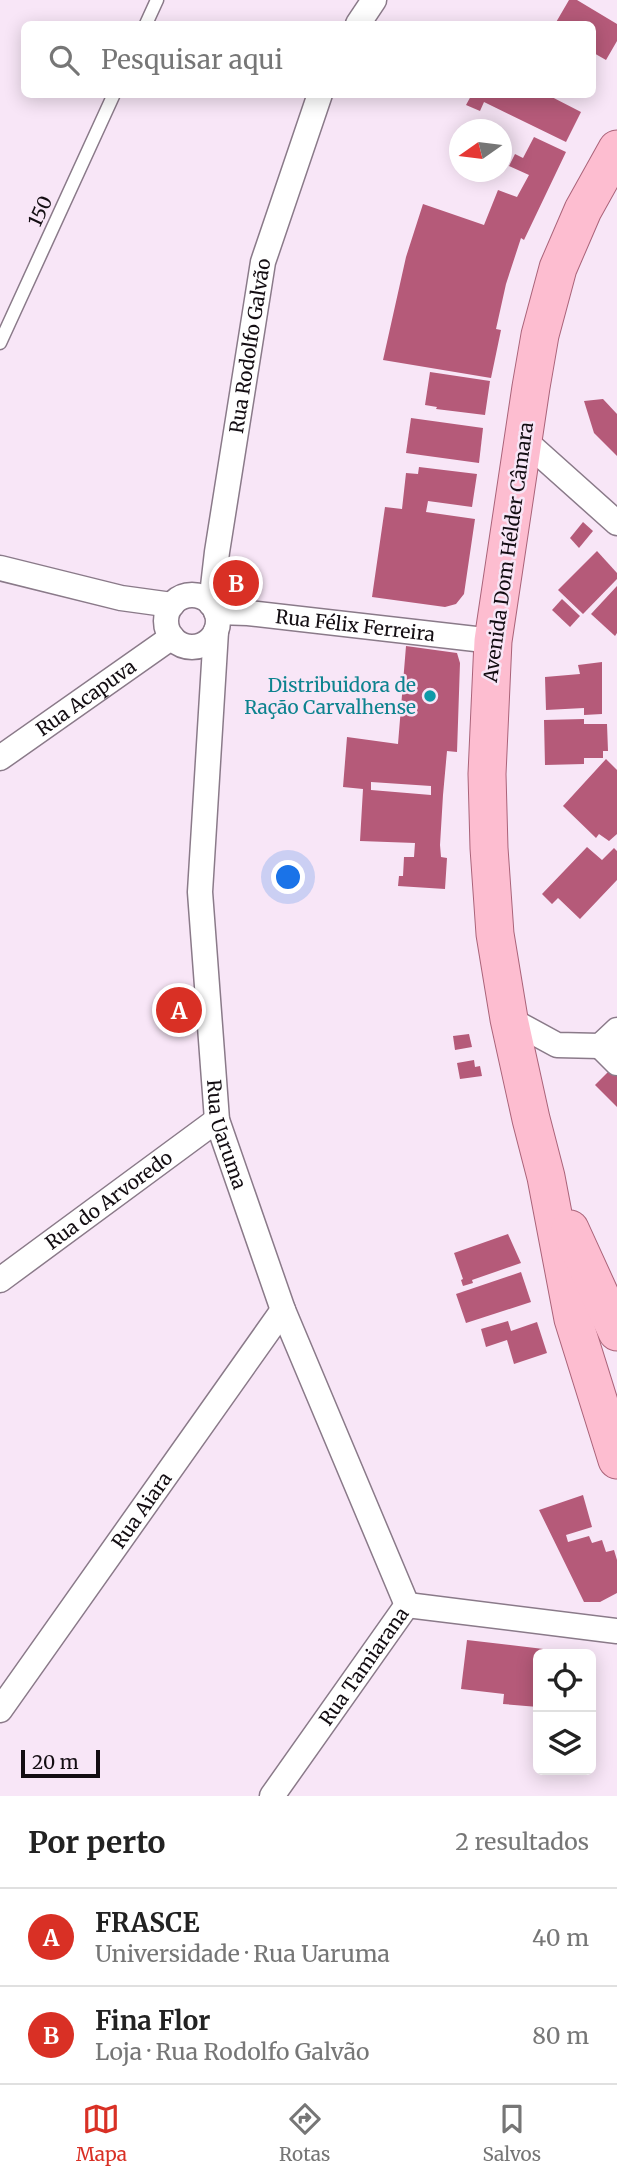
<!DOCTYPE html>
<html lang="pt">
<meta charset="utf-8">
<style>
:root{--surface:#fff;--page:#f6f6f6;--text:#222;--muted:#767676;--line:#e0e0e0;--accent:#d93025}
body{margin:0;font-family:Merriweather,serif;background:var(--page);color:var(--text)}
.controls{position:absolute;right:21px;bottom:21px;display:grid;overflow:hidden;border-radius:10px;box-shadow:0 4px 18px #0003}
.controls button{width:63px;height:63px;display:grid;place-items:center;padding:0;border:0;border-bottom:2px solid var(--line);background:var(--surface);color:var(--text);font:35px sans-serif}
.compass{position:absolute;left:449px;top:119px;width:63px;height:63px;border-radius:50%;background:var(--surface);box-shadow:0 4px 18px #0003;rotate:256deg}
.scale{position:absolute;left:21px;bottom:18px;width:79px;box-sizing:border-box;padding-left:7px;border:4px solid #130d12;border-top:0;font-size:19px;line-height:24px;white-space:nowrap;color:#130d12;-webkit-text-stroke:5px #f8e6f7;paint-order:stroke}
.you{position:absolute;left:289px;top:878px;width:24px;height:24px;margin:-18px;border:5px solid #fff;border-radius:50%;background:#1a73e8;box-shadow:0 0 0 10px #1a73e833}
.badge{display:grid;place-items:center;width:46px;height:46px;border-radius:50%;background:var(--accent);color:#fff;font-size:23px;font-weight:700}
.pin{position:absolute;translate:-50% -50%;border:4px solid #fff;box-shadow:0 2px 7px #0006}
.list{margin:0;padding:0;list-style:none}
h2{display:flex;justify-content:space-between;align-items:center;height:91px;margin:0;padding:0 28px;font-size:30px}
h2 small{font-size:23px;font-weight:400;color:var(--muted)}
.list li{display:grid;grid-template-columns:46px 1fr auto;gap:21px;align-items:center;box-sizing:border-box;height:98px;padding:0 28px;border-top:2px solid var(--line)}
.list b{display:block;font-size:26px;white-space:nowrap}
.list p{margin:0;font-size:23px;white-space:nowrap;color:var(--muted)}
.list em{font-size:23px;font-style:normal;color:var(--muted)}
.icon{flex:none;width:38px;height:38px;fill:none;stroke:currentColor;stroke-width:2;stroke-linecap:round;stroke-linejoin:round}
.map{position:relative;flex:none;width:617px;height:1796px;overflow:hidden}
.search{position:absolute;background:var(--surface);box-shadow:0 4px 18px #0003;left:21px;right:21px;top:21px;height:77px;display:flex;align-items:center;gap:18px;box-sizing:border-box;padding:0 24px;border-radius:10px;color:var(--muted);font-size:26px}
.sheet{height:287px;background:var(--surface)}
nav{display:flex;justify-content:space-around;align-items:center;box-sizing:border-box;height:98px;border-top:2px solid var(--line);background:var(--surface);font-size:19px;color:var(--muted)}
nav a{display:grid;justify-items:center;gap:4px}
nav .on{color:var(--accent)}
.map>svg:first-child{display:block}
</style>
<div class="map">
<svg width="617" height="1796" viewBox="0 0 617 1796">
<rect width="100%" height="100%" fill="#f8e6f7"/>
<g fill="#b55a79" fill-rule="evenodd">
<polygon points="569,0 577,0 617,24 617,41 606,60 592,52 592,24 555,24"/>
<polygon points="472,94 546,94 581,112 566,142 484,102 480,111 466,105"/>
<polygon points="534,137 566,152 524,240 521,238 506,284 496,329 501,330 491,378 383,360 406,257 423,204 484,225 498,190 517,197 529,175 509,166 515,154 523,158"/>
<polygon points="430,372 490,381 485,415 436,409 437,407 425,405"/>
<polygon points="603,399 617,414 617,456 594,433 584,401"/>
<polygon points="411,418 483,428 479,463 406,453"/>
<polygon points="419,467 477,474 472,507 428,501 426,512 475,519 464,594 456,604 445,607 372,597 385,507 402,509 406,473 418,474"/>
<polygon points="583,522 593,531 579,548 570,538"/>
<polygon points="597,551 617,573 617,579 583,614 558,590"/>
<polygon points="617,586 617,633 615,636 591,614"/>
<polygon points="562,599 580,616 570,627 552,610"/>
<path d="M 406,646 L 457,653 L 460,663 L 457,752 L 447,751 L 443,795 L 440,845 L 441,857 L 447,858 L 445,889 L 398,886 L 399,876 L 403,876 L 404,857 L 414,857 L 415,843 L 360,841 L 363,789 L 343,787 L 347,737 L 398,744 ZM 371,782 L 431,786 L 431,795 L 371,790 Z"/>
<polygon points="602,662 602,714 584,715 584,708 546,710 545,677 580,674 578,665"/>
<polygon points="584,719 584,724 607,724 608,751 603,751 603,758 584,758 584,764 545,765 544,720"/>
<polygon points="606,759 617,770 617,834 609,841 599,834 596,838 563,806"/>
<polygon points="587,847 602,860 614,848 617,851 617,880 580,919 558,898 552,904 542,894"/>
<polygon points="469,1034 472,1047 455,1050 453,1036"/>
<polygon points="474,1060 475,1067 480,1066 482,1076 460,1079 457,1063"/>
<polygon points="615,1065 617,1067 617,1107 595,1085"/>
<polygon points="508,1234 521,1263 472,1280 473,1283 463,1286 461,1280 463,1279 454,1253"/>
<polygon points="521,1272 531,1302 466,1323 456,1294"/>
<polygon points="508,1321 511,1331 537,1322 547,1353 514,1364 507,1340 486,1347 481,1329"/>
<polygon points="583,1495 592,1527 566,1535 568,1542 589,1536 592,1543 602,1540 606,1552 614,1550 617,1560 617,1593 600,1602 584,1602 539,1510"/>
<polygon points="467,1640 577,1653 577,1654 538,1654 538,1707 503,1704 504,1694 461,1689"/>
</g>
<g fill="none" stroke-linecap="round" stroke-linejoin="round">
<g stroke="#8a7a89" stroke-width="15">
<g id="service">
<polyline points="146,24 157,0"/>
<polyline points="0,343 114,94"/>
</g>
</g>
<g stroke="#8a7a89" stroke-width="27">
<g id="minor">
<polyline points="358,24 374,0"/>
<polyline points="523,439 617,523"/>
<polyline points="0,568 121,598 172,605"/>
<circle cx="192" cy="621" r="26"/>
<path id="s1" d="M 211,604 L 217,552 L 263,262 L 320,94"/>
<path id="s2" d="M 216,612 L 248,613 L 493,641"/>
<path id="s3" d="M 216,631 L 200,892 L 217,1120 L 283,1310 L 407,1605"/>
<path id="s4" d="M 0,758 L 172,637"/>
<polyline points="509,1019 557,1045 600,1046 617,1030"/>
<polyline points="600,1046 617,1063"/>
<path id="s5" d="M 0,1280 L 217,1120"/>
<polyline points="407,1605 617,1631"/>
<path id="s6" d="M 0,1710 L 283,1310"/>
<path id="s7" d="M 272,1796 L 407,1605"/>
</g>
</g>
<g stroke="#aa6379" stroke-width="39">
<g id="primary">
<polyline points="617,149 583,210 558,268 540,335 531,387 493,641 487,774 489,848 495,934 509,1019 531,1119 546,1177 573,1319 617,1460"/>
<polyline points="570,1229 617,1332"/>
</g>
</g>
<use href="#service" stroke="#fff" stroke-width="12"/>
<use href="#minor" stroke="#fff" stroke-width="24"/>
<use href="#primary" stroke="#fdbdd0" stroke-width="37"/>
</g>
<circle fill="#0f9aa8" stroke="#f8e6f7" stroke-width="2.5" cx="430" cy="696" r="7"/>
<g text-anchor="middle" dominant-baseline="central" stroke-width="5" stroke-linejoin="round" paint-order="stroke">
<g font-size="19" fill="#130d12" stroke="#f8e6f7">
<text transform="translate(40 211) rotate(-65)">150</text>
<text stroke="none"><textPath href="#s1" startOffset="261">Rua Rodolfo Galvão</textPath></text>
<text transform="translate(508 552) rotate(-82)">Avenida Dom Hélder Câmara</text>
<text stroke="none"><textPath href="#s2" startOffset="140">Rua Félix Ferreira</textPath></text>
<text stroke="none"><textPath href="#s4" startOffset="105">Rua Acapuva</textPath></text>
<text stroke="none"><textPath href="#s3" startOffset="506">Rua Uaruma</textPath></text>
<text stroke="none"><textPath href="#s5" startOffset="135">Rua do Arvoredo</textPath></text>
<text stroke="none"><textPath href="#s6" startOffset="245">Rua Aiara</textPath></text>
<text stroke="none"><textPath href="#s7" startOffset="159">Rua Tamiarana</textPath></text>
</g>
<g font-size="19" fill="#0d838f" stroke="#f8e6f7" text-anchor="end">
<text x="416" y="685">Distribuidora de<tspan x="416" dy="22">Ração Carvalhense</tspan></text>
</g>
</g>
</svg>
<div class="controls">
<button><svg class="icon" aria-label="locate" viewBox="0 0 24 24"><circle cx="12" cy="12" r="6"/><path d="M12 2v4M12 18v4M2 12h4M18 12h4"/></svg></button>
<button><svg class="icon" aria-label="layers" viewBox="0 0 24 24"><path d="M12 4l9 5-9 5-9-5zM3 14l9 5 9-5"/></svg></button>
</div>
<svg class="compass" viewBox="-18 -18 36 36"><path d="M0-13l5 13h-10z" fill="#e53935"/><path d="M0 13l5-13h-10z" fill="#767676"/></svg>
<div class="scale">20 m</div>
<div class="you"></div>
<div class="pin badge" style="left:179px;top:1010px">A</div>
<div class="pin badge" style="left:236px;top:583px">B</div>
<div class="search"><svg class="icon" aria-label="search" viewBox="0 0 24 24"><circle cx="10" cy="10" r="6"/><path d="M15 15l6 6"/></svg>Pesquisar aqui</div>
</div>
<section class="sheet">
<h2>Por perto<small>2 resultados</small></h2>
<ul class="list">
<li><span class="badge">A</span><div><b>FRASCE</b><p>Universidade · Rua Uaruma</p></div><em>40 m</em></li>
<li><span class="badge">B</span><div><b>Fina Flor</b><p>Loja · Rua Rodolfo Galvão</p></div><em>80 m</em></li>
</ul>
</section>
<nav>
<a class="on"><svg class="icon" aria-label="map" viewBox="0 0 24 24"><path d="M3 6l6-2 6 2 6-2v14l-6 2-6-2-6 2zM9 4v14M15 6v14"/></svg>Mapa</a>
<a><svg class="icon" aria-label="directions" viewBox="0 0 24 24"><path d="M12 3l9 9-9 9-9-9zM9 14v-3h6M13 9l2 2-2 2"/></svg>Rotas</a>
<a><svg class="icon" aria-label="saved" viewBox="0 0 24 24"><path d="M7 4h10v16l-5-4-5 4z"/></svg>Salvos</a>
</nav>
